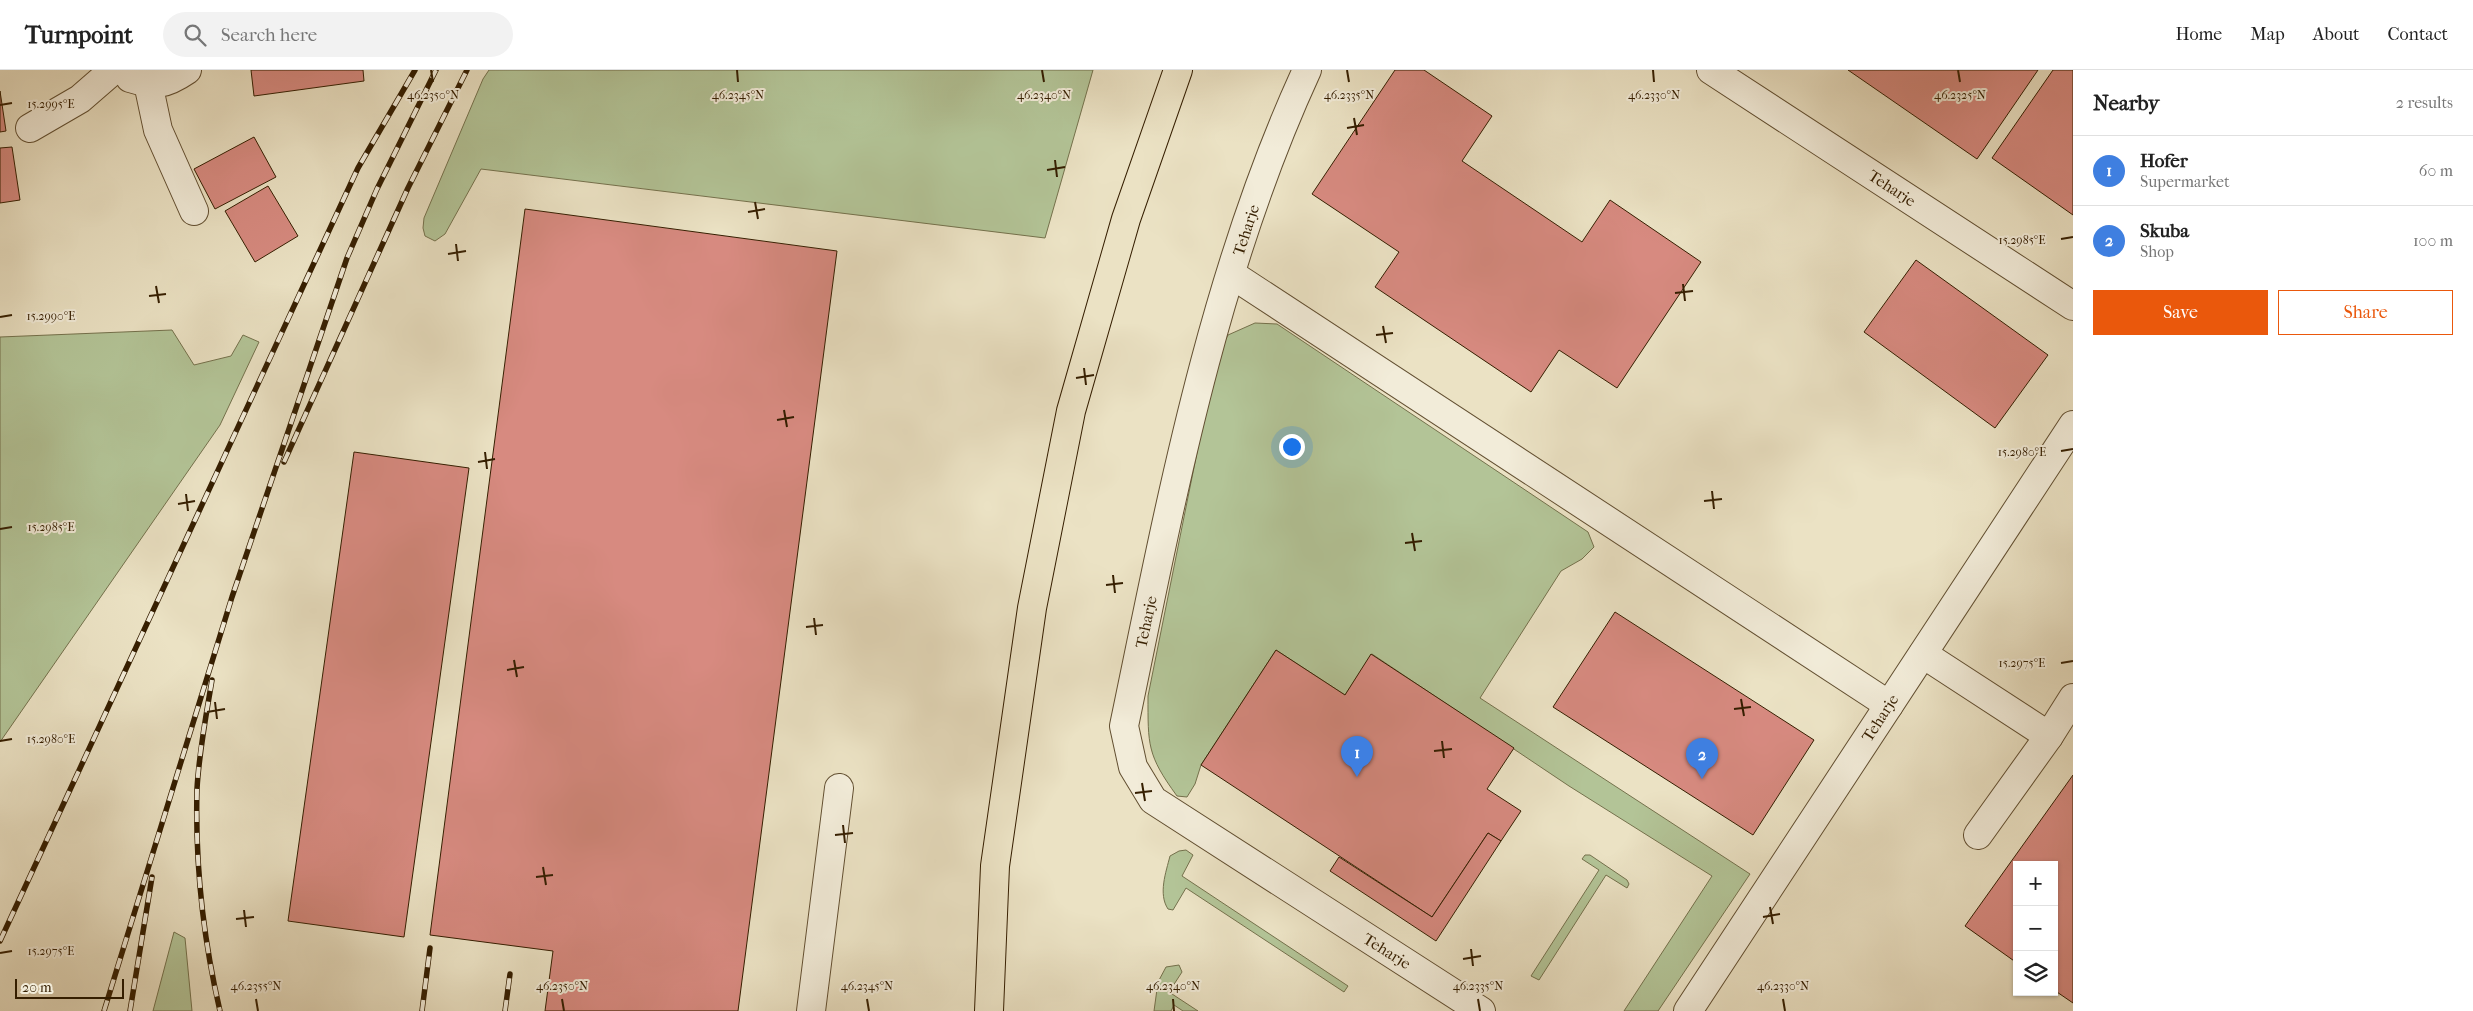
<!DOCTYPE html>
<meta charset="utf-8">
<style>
:root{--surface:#fff;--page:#f2f2f2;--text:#222;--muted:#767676;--line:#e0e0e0;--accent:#ea580c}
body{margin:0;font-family:"IM FELL French Canon",serif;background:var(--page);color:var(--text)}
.controls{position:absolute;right:15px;bottom:15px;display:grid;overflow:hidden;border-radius:0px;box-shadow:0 1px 4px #0004}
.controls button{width:45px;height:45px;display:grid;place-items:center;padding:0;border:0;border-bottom:1px solid var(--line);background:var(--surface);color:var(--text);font:25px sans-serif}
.scale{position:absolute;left:15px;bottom:12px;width:109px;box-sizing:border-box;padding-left:5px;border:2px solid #351e00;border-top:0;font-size:14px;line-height:18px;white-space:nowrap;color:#351e00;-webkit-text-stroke:4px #f2ecd9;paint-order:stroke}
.you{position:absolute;left:1291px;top:376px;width:18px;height:18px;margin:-12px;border:4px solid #fff;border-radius:50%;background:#1a73e8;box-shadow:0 0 0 8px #1a73e833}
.badge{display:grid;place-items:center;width:32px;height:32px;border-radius:50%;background:var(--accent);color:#fff;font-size:16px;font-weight:700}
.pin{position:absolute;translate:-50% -41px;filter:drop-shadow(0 1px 2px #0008)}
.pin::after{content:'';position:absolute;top:26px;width:18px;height:15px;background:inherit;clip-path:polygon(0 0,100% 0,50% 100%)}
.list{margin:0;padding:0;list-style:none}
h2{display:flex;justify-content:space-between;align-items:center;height:65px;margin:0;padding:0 20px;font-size:21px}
h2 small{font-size:16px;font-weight:400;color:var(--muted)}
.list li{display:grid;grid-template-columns:32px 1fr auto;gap:15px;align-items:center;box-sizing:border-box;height:70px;padding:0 20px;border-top:1px solid var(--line)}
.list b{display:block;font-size:19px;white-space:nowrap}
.list p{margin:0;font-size:16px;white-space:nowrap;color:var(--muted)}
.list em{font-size:16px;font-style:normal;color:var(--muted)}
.actions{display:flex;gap:10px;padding:15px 20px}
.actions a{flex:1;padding:11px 0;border:1px solid var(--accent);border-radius:0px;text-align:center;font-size:18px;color:var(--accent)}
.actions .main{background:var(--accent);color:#fff}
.icon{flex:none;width:28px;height:28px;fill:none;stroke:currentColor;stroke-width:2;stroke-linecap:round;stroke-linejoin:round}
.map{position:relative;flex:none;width:2073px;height:941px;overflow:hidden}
header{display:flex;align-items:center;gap:30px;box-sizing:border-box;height:70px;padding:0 25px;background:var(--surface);border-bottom:1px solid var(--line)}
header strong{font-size:24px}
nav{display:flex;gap:28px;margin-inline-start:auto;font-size:18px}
.search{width:350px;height:45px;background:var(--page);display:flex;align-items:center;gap:12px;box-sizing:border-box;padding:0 18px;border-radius:28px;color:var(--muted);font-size:19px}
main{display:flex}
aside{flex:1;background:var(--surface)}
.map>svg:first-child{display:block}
</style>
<header>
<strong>Turnpoint</strong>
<div class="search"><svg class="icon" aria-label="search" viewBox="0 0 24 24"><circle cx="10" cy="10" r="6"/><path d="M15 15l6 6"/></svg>Search here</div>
<nav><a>Home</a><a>Map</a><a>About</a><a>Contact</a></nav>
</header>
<main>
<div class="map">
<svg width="2073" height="941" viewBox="0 0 2073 941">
<rect width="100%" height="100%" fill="#ebe2c4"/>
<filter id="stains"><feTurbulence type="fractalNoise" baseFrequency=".004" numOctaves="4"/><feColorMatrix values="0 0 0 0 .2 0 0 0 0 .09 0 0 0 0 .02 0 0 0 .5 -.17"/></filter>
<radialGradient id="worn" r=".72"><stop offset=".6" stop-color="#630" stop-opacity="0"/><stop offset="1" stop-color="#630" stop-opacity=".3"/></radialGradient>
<g fill="#b3c497" stroke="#74714c">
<polygon points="489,0 1093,0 1045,168 481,99 445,164 435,171 425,166 423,158 424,148 483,9"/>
<path d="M 1255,253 L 1277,254 L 1588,462 L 1594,477 L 1582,489 L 1561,501 L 1480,628 L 1750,804 L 1658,941 L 1624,941 L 1712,806 L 1569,716 L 1372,584 L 1345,625 L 1276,580 L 1201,695 L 1195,714 L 1187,727 L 1177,726 C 1147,685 1148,675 1148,626 L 1216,288 L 1228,265 Z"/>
<polygon points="172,260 194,295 231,286 243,265 259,272 220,355 0,672 0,267"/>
<path d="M 1186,780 L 1193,785 L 1182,806 L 1348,916 L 1344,922 L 1186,818 L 1173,840 L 1168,839 C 1158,824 1166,802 1170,786 L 1179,781 Z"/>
<polygon points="1585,785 1590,785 1627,810 1629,814 1627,818 1606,805 1539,910 1531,906 1599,800 1582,789"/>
<polygon points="174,862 185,868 192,941 153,941"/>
<polygon points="1179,895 1182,902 1169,922 1198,941 1183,941 1174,935 1171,941 1154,941 1158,912 1166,897"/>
</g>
<g fill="#d78a80" stroke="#351e00">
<polygon points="251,0 363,0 364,11 254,26"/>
<polygon points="1395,0 1424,0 1492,46 1462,91 1582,172 1610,130 1701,192 1617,318 1559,280 1531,322 1375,217 1399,182 1312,124"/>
<polygon points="1848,0 2038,0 1977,89"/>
<polygon points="2053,0 2073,0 2073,145 1992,88"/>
<polygon points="0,21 6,61 0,62"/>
<polygon points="254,67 276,107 215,139 194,99"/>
<polygon points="12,77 20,130 0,133 0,78"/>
<polygon points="268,116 298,166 255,192 225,141"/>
<polygon points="525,139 837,181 738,941 545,941 553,881 430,865"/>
<polygon points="1916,190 2048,285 1995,358 1864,262"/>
<polygon points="354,382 469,398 404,867 288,851"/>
<polygon points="1615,542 1814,670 1753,765 1553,637"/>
<polygon points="1276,580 1345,625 1371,584 1514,678 1487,719 1521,741 1501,771 1488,763 1432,847 1201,695"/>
<polygon points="2073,705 2073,933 2054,920 2054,795 2017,795 2017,893 1965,856"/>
<polygon points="1488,763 1501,771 1436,871 1330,801 1339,787 1432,847"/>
</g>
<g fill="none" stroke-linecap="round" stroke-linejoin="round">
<g stroke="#624f31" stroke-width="30">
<g id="minor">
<path d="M 1307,0 C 1212,206 1170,435 1124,656 L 1133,697 L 1153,730 L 1481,941"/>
<polyline points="1711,0 2073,236"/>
<path d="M 130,8 C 156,16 165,15 187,0"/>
<polyline points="148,13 158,60 194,141"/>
<polyline points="30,58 80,29 110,3 109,0"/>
<polyline points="1231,204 1889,635"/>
<polyline points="1923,584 2049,666 2073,628"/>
<polyline points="1978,765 2049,666"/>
<polyline points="811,941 839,718"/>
<polyline points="1688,941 2073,355"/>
</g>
</g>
<g stroke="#351e00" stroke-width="30">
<polyline id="major" points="989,941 995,796 1032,538 1071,341 1126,149 1178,0"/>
</g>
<use href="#minor" stroke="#f2ecd9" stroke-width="28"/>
<use href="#major" stroke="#ebe2c4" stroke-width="28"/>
<g stroke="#351e00" stroke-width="5.5">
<g id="rail">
<polyline points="284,392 408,118 467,0"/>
<path d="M 212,610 C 206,646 199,682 197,719 C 195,794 203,868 220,941"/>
<polyline points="0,871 358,98 415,0"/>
<polyline points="104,941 232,527 347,188 377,119 436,0"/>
<polyline points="130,941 152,807"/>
<polyline points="422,941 430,878"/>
<polyline points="505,941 510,904"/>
</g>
</g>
<use href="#rail" stroke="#f2ecd9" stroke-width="4" stroke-dasharray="11" stroke-linecap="butt"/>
</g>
<path fill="none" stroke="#351e00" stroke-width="2" d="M 431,0 L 433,12M 737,0 L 738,12M 1042,0 L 1044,12M 1347,0 L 1349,12M 1653,0 L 1654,12M 1958,0 L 1960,12M 0,35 L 12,33M 1354,48 L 1357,65M 1347,58 L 1364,55M 1055,90 L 1057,107M 1047,100 L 1065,97M 755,132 L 758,149M 748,142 L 765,139M 2061,169 L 2073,167M 456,174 L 458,191M 448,184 L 466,181M 1683,214 L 1685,231M 156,216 L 159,233M 1675,223 L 1693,221M 149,226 L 166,224M 0,247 L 12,245M 1383,256 L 1386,273M 1376,265 L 1393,263M 1084,298 L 1086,315M 1076,308 L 1094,305M 784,340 L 787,357M 777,350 L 794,347M 2061,381 L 2073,379M 485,382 L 487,399M 478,392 L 495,389M 1712,421 L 1714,439M 186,424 L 188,441M 1704,431 L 1722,429M 178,434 L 195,431M 0,459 L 12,457M 1412,463 L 1415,481M 1405,473 L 1422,471M 1113,505 L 1115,523M 1106,515 L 1123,513M 814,548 L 816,565M 806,557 L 823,555M 514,590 L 517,607M 2061,593 L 2073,591M 507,600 L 524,597M 1741,629 L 1744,646M 215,632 L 217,649M 1734,639 L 1751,637M 207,642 L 225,639M 0,671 L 12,669M 1442,671 L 1444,688M 1434,681 L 1452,679M 1142,713 L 1145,731M 1135,723 L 1152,721M 843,755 L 845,773M 835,765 L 853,763M 543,797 L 546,815M 536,807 L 553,805M 1770,837 L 1773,854M 244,840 L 246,857M 1763,847 L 1780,844M 236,849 L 254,847M 1471,879 L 1473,896M 0,883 L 12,881M 1463,889 L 1481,886M 256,929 L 258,941M 562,929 L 564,941M 867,929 L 869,941M 1173,929 L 1174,941M 1478,929 L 1480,941M 1783,929 L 1785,941"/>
<g text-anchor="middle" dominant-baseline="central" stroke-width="4" stroke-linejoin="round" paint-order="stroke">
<g font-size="16" fill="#351e00" stroke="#f2ecd9">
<text transform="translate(1892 118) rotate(33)">Teharje</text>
<text transform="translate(1246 160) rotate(-72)">Teharje</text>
<text transform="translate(1146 552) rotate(-78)">Teharje</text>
<text transform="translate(1880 648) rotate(-57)">Teharje</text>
<text transform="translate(1387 881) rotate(32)">Teharje</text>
</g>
</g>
<g font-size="12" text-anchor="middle" fill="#351e00" stroke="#f2ecd9" stroke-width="4" stroke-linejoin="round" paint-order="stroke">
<text x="433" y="29">46.2350°N</text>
<text x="738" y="29">46.2345°N</text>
<text x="1044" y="29">46.2340°N</text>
<text x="1349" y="29">46.2335°N</text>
<text x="1654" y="29">46.2330°N</text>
<text x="1960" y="29">46.2325°N</text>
<text x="51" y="38">15.2995°E</text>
<text x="2022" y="174">15.2985°E</text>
<text x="51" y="250">15.2990°E</text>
<text x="2022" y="386">15.2980°E</text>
<text x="51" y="461">15.2985°E</text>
<text x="2022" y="597">15.2975°E</text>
<text x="51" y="673">15.2980°E</text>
<text x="51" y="885">15.2975°E</text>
<text x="256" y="920">46.2355°N</text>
<text x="562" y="920">46.2350°N</text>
<text x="867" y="920">46.2345°N</text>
<text x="1173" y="920">46.2340°N</text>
<text x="1478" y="920">46.2335°N</text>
<text x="1783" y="920">46.2330°N</text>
</g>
<rect width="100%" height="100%" filter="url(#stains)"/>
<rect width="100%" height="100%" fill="url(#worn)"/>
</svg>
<div class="controls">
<button>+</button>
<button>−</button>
<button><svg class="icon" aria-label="layers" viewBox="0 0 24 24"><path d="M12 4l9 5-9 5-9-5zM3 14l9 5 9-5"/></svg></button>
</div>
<div class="scale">20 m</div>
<div class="you"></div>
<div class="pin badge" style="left:1357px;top:707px;background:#3f7fe0">1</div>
<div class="pin badge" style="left:1702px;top:709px;background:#3f7fe0">2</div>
</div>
<aside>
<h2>Nearby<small>2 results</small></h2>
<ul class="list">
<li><span class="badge" style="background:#3f7fe0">1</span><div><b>Hofer</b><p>Supermarket</p></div><em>60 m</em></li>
<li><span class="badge" style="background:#3f7fe0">2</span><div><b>Skuba</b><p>Shop</p></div><em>100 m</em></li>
</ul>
<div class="actions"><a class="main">Save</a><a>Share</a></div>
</aside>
</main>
